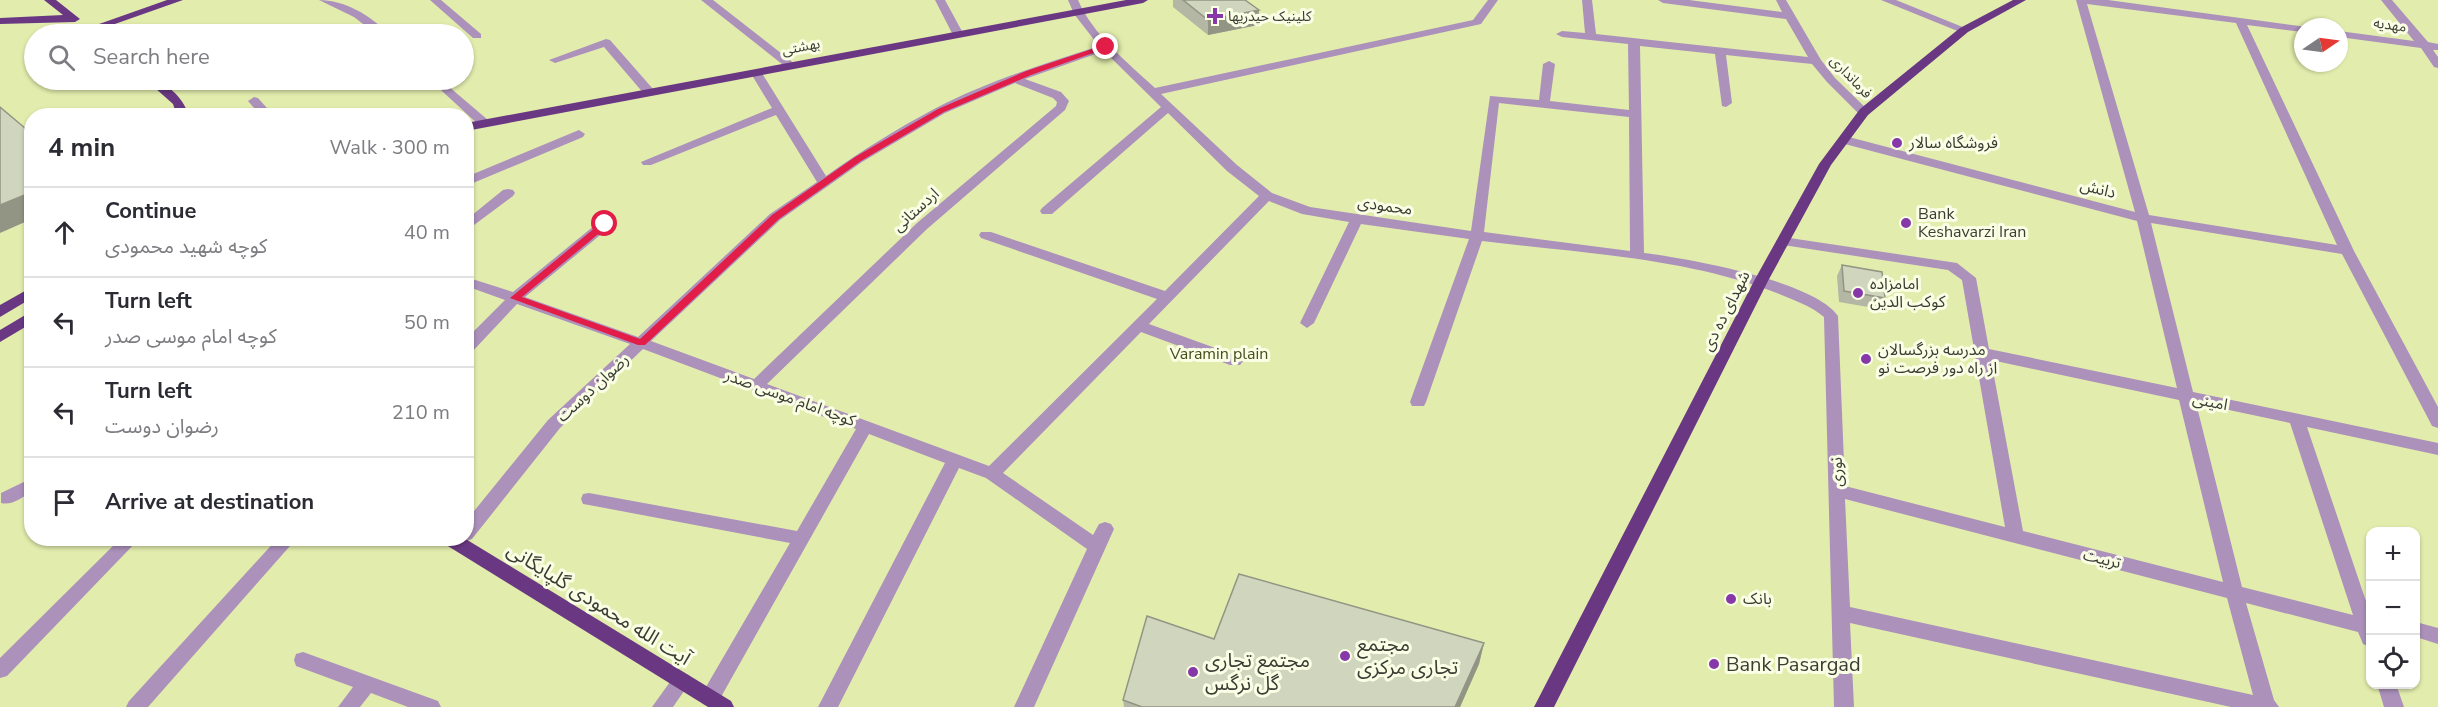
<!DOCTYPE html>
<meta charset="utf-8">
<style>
:root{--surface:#fff;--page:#f7f7f7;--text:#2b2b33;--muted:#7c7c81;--line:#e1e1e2}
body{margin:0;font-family:"Nunito Sans","Noto Sans Arabic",sans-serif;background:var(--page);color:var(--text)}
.controls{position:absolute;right:18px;bottom:18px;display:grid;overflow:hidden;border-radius:12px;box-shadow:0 2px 4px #0004}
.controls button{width:54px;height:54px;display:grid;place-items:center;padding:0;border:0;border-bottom:2px solid var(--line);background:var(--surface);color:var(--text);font:30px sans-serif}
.compass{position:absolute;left:2294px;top:18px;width:54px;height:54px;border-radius:50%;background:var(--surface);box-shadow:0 2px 4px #0004;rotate:77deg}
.stop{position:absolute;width:18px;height:18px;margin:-14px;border:4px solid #e11d48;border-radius:50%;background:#fff}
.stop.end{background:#e11d48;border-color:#fff;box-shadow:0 2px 6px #0008}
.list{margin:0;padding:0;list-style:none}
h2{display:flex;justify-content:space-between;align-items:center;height:78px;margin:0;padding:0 24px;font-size:26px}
h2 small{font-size:20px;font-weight:400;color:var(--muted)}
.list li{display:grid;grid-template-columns:39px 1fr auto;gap:18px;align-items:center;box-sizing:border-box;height:90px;padding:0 24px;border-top:2px solid var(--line)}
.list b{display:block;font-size:22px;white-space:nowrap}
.list p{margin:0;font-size:20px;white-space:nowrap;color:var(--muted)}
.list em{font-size:20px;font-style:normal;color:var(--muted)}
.icon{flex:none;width:33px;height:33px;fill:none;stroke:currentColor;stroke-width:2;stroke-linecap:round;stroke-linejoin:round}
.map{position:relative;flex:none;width:2438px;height:707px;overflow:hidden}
.search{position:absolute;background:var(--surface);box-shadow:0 2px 4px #0004;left:24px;top:24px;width:450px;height:66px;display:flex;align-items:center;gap:15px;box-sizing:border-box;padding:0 21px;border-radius:33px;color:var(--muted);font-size:22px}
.panel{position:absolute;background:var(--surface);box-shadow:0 2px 4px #0004;left:24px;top:108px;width:450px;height:438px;border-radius:24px}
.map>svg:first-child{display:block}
</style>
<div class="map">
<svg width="2438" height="707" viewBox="0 0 2438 707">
<rect width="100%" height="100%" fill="#f9fee5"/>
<path fill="#e2edad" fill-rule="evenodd" d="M 0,0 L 2438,0 L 2438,707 L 0,707 ZM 2303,27 L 2339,27 L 2339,63 L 2303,63 ZM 34,34 L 464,34 L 464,80 L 34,80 ZM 32,116 L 466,116 L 466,538 L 32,538 ZM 2370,532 L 2416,532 L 2416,684 L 2370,684 Z"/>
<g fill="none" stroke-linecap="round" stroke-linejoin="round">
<g fill="#ac91bb" fill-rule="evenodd">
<path d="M 319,0 C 344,0 371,15 388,34 L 376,34 L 354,17 Z"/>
<polygon points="430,0 441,0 481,34 481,38 473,38"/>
<polygon points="701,0 713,0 795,64 795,68 787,68"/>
<polygon points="935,0 945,0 964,35 962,37 954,37"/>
<path d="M 1068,0 L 1078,0 C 1093,35 1127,62 1155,88 L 1473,20 L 1488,0 L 1498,0 L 1481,24 L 1161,94 L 1237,165 L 1272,193 L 1310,207 L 1471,231 L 1490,96 L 1539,100 L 1543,64 L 1549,61 L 1555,64 L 1550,101 L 1629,110 L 1628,44 L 1562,37 L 1556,34 L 1562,31 L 1585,33 L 1582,0 L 1592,0 L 1596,34 L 1808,57 L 1786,19 L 1663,3 L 1658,0 L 1689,0 L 1782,12 L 1776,0 L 1786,0 L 1821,60 L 1835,78 L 1870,112 L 1868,115 L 1860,115 L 1827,82 L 1812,64 L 1726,55 L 1732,103 L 1726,107 L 1722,106 L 1715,54 L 1640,46 L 1644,253 C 1686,258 1815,281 1838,316 L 1845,486 L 2005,527 L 1962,280 L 1948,270 L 1783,245 L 1776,241 L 1783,237 L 1957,263 L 1976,278 L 1989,349 L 2177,388 L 2137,221 L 1841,143 L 1839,140 L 1845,136 L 2135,212 L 2076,0 L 2108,0 L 2307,27 L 2303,27 L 2303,32 L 2247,25 L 2354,251 L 2438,407 L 2438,428 L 2432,426 L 2430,422 L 2342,254 L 2151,223 L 2193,392 L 2438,443 L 2438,455 L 2307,427 L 2370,613 L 2370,647 L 2363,644 L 2358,632 L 2246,603 L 2274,700 L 2279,707 L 2231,707 L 1850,623 L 1854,707 L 1834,707 L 1824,317 C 1812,307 1799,302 1784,296 C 1693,258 1580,253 1482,241 L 1426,402 L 1424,406 L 1412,406 L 1410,402 L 1469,239 L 1361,224 L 1314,323 L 1307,328 L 1300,323 L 1349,222 L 1302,214 L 1269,201 L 1149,324 L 1240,357 L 1243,361 L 1240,365 L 1230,365 L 1141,332 L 1003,473 L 1093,535 L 1099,524 L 1105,522 L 1111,524 L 1114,529 L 1034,707 L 1014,707 L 1087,549 L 986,478 L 959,468 L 838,707 L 818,707 L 945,463 L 869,434 L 717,704 L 710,706 L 703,704 L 700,698 L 703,692 L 790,543 L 589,505 L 583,504 L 581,499 L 583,494 L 589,493 L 797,531 L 856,429 L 643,349 L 560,428 L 472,539 L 466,541 L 460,539 L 466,538 L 466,521 L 548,420 L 630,344 L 517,304 L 471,353 L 466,354 L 466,339 L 505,300 L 466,286 L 466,277 L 513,292 L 600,221 L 610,221 L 612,224 L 610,227 L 525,297 L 638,337 L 770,214 L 817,182 L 776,115 L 651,165 L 643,165 L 641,162 L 772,108 L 750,72 L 752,70 L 760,70 L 826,176 C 861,151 898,128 936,108 C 987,81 1044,64 1099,46 L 1074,14 ZM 2087,4 L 2236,23 L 2337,245 L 2149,215 ZM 1104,51 L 1161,107 L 1042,208 L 1040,211 L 1042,214 L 1052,214 L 1168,113 L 1227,171 L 1259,196 L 1165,291 L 991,232 L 981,232 L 979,235 L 981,238 L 1157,299 L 989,466 L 767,384 L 927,229 L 1065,110 L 1069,101 L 1061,92 L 1025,79 ZM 1015,83 L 1053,98 L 1057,102 L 1056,106 L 917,223 L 754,379 L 651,341 L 780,220 L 862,162 L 945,113 ZM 1499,103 L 1629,117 L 1630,251 L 1484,232 ZM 1991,360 L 2179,400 L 2223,582 L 2023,531 ZM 2196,403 L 2290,423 L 2353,615 L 2242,587 ZM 1845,499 L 2227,598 L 2253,695 L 1850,607 Z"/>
<polygon points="1881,0 1896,0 1970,30 1964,33 1960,32"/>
<polygon points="2381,0 2392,0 2428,42 2438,44 2438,50 2433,50 2438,57 2438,68 2434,67 2421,48 2339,37 2339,31 2414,41"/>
<polygon points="606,39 610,40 653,89 653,95 645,95 604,47 555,63 549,60"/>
<polygon points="430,80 441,80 488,120 488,126 480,126"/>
<polygon points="254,97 258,98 274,116 261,116 248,101"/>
<polygon points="579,130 585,134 583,137 466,186 466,177"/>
<polygon points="508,189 513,190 515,193 513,196 466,231 466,220 503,190"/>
<path d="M 32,478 L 32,492 C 22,497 12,506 1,503 L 1,493 Z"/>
<polygon points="121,538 140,538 7,676 0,678 0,658"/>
<polygon points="278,538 297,538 148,707 126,707 129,701"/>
<polygon points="2416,622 2438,628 2438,644 2416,637"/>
<polygon points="303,652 438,701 441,707 408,707 371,693 360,707 338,707 353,687 296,666 294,660 296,654"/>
<polygon points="682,673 689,675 691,681 673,707 652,707 675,675"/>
<polygon points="2377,684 2396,684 2404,707 2384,707"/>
</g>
<g fill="#6a3883" fill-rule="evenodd">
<polygon points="44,0 56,0 80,19 75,22 0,24 0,18 63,15"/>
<polygon points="167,0 183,0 95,31 91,32 85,29"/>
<polygon points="1126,0 1148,0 1143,3 466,131 466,123"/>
<polygon points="2013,0 2026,0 1968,32 1868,115 1831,165 1768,281 1554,707 1534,707 1754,281 1819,164 1860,109 1960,28"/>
<path d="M 146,80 C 166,80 183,97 189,116 L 177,116 L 173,104 Z"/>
<polygon points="32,287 32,298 0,317 0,305"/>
<polygon points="32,311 32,323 0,342 0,330"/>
<polygon points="441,538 464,538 731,701 734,707 708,707 443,543"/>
</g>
</g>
<g fill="#b3b7a3">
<polygon points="1173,0 1245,0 1258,25 1208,35 1173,7"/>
<polygon points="1842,265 1885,298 1880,309 1839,302 1837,276"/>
<polygon points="1214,639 1484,643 1479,664 1460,707 1124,707 1123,700"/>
</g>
<g fill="#929584">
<polygon points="1259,10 1258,25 1208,35 1208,20"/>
<polygon points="32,192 32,219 0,233 0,205"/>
<polygon points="1484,643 1479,664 1460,707 1455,707"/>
</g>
<g fill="#d0d5bd" stroke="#929584" stroke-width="1.5">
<polygon points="1183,0 1245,0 1259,10 1208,20"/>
<polygon points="0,107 32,134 32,192 0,205"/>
<polygon points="1842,265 1882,272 1885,298 1844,291"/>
<polygon points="1239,574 1484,643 1455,707 1142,707 1123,700 1147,616 1214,639"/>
</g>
<polygon fill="#e11d48" points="1104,45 1110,47 1031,75 944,112 861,161 779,219 645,345 638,345 510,298 602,222 608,222 608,226 522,297 640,339 772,215 855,157 938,109 1026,71"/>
<g fill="#8638a9" stroke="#f9fee5" stroke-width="2">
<path d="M1212 7h6v6h6v6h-6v6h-6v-6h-6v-6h6z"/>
<circle cx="1897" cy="143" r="6"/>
<circle cx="1906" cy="223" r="6"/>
<circle cx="1858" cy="293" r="6"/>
<circle cx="1866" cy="359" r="6"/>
<circle cx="1731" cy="599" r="6"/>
<circle cx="1345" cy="656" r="6"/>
<circle cx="1714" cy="664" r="6"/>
<circle cx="1193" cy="672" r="6"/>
</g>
<g text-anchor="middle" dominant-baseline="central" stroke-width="6" stroke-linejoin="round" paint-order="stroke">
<g font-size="14" fill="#3b3d34" stroke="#f9fee5" text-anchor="start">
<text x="1228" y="16">کلینیک حیدریها</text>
</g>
<g font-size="14" fill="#3b3d34" stroke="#f9fee5">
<text transform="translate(2390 25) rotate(8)">مهدیه</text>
<text transform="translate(801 47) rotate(-11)">بهشتی</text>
<text transform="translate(1851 77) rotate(46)">فرمانداری</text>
</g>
<g font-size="16" fill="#3b3d34" stroke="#f9fee5" text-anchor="start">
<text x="1909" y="143">فروشگاه سالار</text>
<text x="1918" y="214">Bank<tspan x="1918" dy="18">Keshavarzi Iran</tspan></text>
<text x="1870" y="284">امامزاده<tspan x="1870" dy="18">کوکب الدین</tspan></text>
<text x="1878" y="350">مدرسه بزرگسالان<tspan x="1878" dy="18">از راه دور فرصت نو</tspan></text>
<text x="1743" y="599">بانک</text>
</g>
<g font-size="16" fill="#3b3d34" stroke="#f9fee5">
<text transform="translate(2098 189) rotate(14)">دانش</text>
<text transform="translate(1385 206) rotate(8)">محمودی</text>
<text transform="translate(916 210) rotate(-42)">اردستانی</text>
<text transform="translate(1726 311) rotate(-63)">شهدای ده دی</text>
<text transform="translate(593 388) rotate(-43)">رضوان دوست</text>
<text transform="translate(790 398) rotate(20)">کوچه امام موسی صدر</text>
<text transform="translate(2210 402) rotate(11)">امینی</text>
<text transform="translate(1837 472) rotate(-92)">نوری</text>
<text transform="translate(2102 559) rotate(14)">تربیت</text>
</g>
<g font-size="16" fill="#484f1d" stroke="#f9fee5">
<text x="1219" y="354">Varamin plain</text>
</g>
<g font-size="20" fill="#3b3d34" stroke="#f9fee5">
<text transform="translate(599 604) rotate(32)">آیت الله محمودی گلپایگانی</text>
</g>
<g font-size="20" fill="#3b3d34" stroke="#f9fee5" text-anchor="start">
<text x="1357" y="644">مجتمع<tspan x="1357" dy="23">تجاری مرکزی</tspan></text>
<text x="1205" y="660">مجتمع تجاری<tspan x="1205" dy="23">گل نرگس</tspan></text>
<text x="1726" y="664">Bank Pasargad</text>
</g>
</g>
</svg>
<div class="controls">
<button>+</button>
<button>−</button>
<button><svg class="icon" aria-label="locate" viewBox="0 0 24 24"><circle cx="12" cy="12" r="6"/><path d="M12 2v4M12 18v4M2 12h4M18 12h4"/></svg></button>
</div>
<svg class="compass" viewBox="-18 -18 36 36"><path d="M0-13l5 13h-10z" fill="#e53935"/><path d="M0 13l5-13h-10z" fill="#7c7c81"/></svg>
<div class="stop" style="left:605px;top:224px"></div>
<div class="stop end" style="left:1106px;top:47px"></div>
<div class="search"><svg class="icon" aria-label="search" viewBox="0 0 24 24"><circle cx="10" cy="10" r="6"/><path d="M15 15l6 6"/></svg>Search here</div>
<section class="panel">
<h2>4 min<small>Walk · 300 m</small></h2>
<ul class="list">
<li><svg class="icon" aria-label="ahead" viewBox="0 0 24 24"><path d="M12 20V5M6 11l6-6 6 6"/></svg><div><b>Continue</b><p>کوچه شهید محمودی</p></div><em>40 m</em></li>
<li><svg class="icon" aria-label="left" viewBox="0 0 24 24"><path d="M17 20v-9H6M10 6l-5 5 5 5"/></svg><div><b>Turn left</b><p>کوچه امام موسی صدر</p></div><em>50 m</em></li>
<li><svg class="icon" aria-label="left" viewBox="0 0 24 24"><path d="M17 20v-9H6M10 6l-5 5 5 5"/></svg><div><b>Turn left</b><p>رضوان دوست</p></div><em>210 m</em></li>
<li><svg class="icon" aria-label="arrive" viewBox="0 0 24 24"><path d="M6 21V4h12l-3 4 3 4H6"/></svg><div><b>Arrive at destination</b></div></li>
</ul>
</section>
</div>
